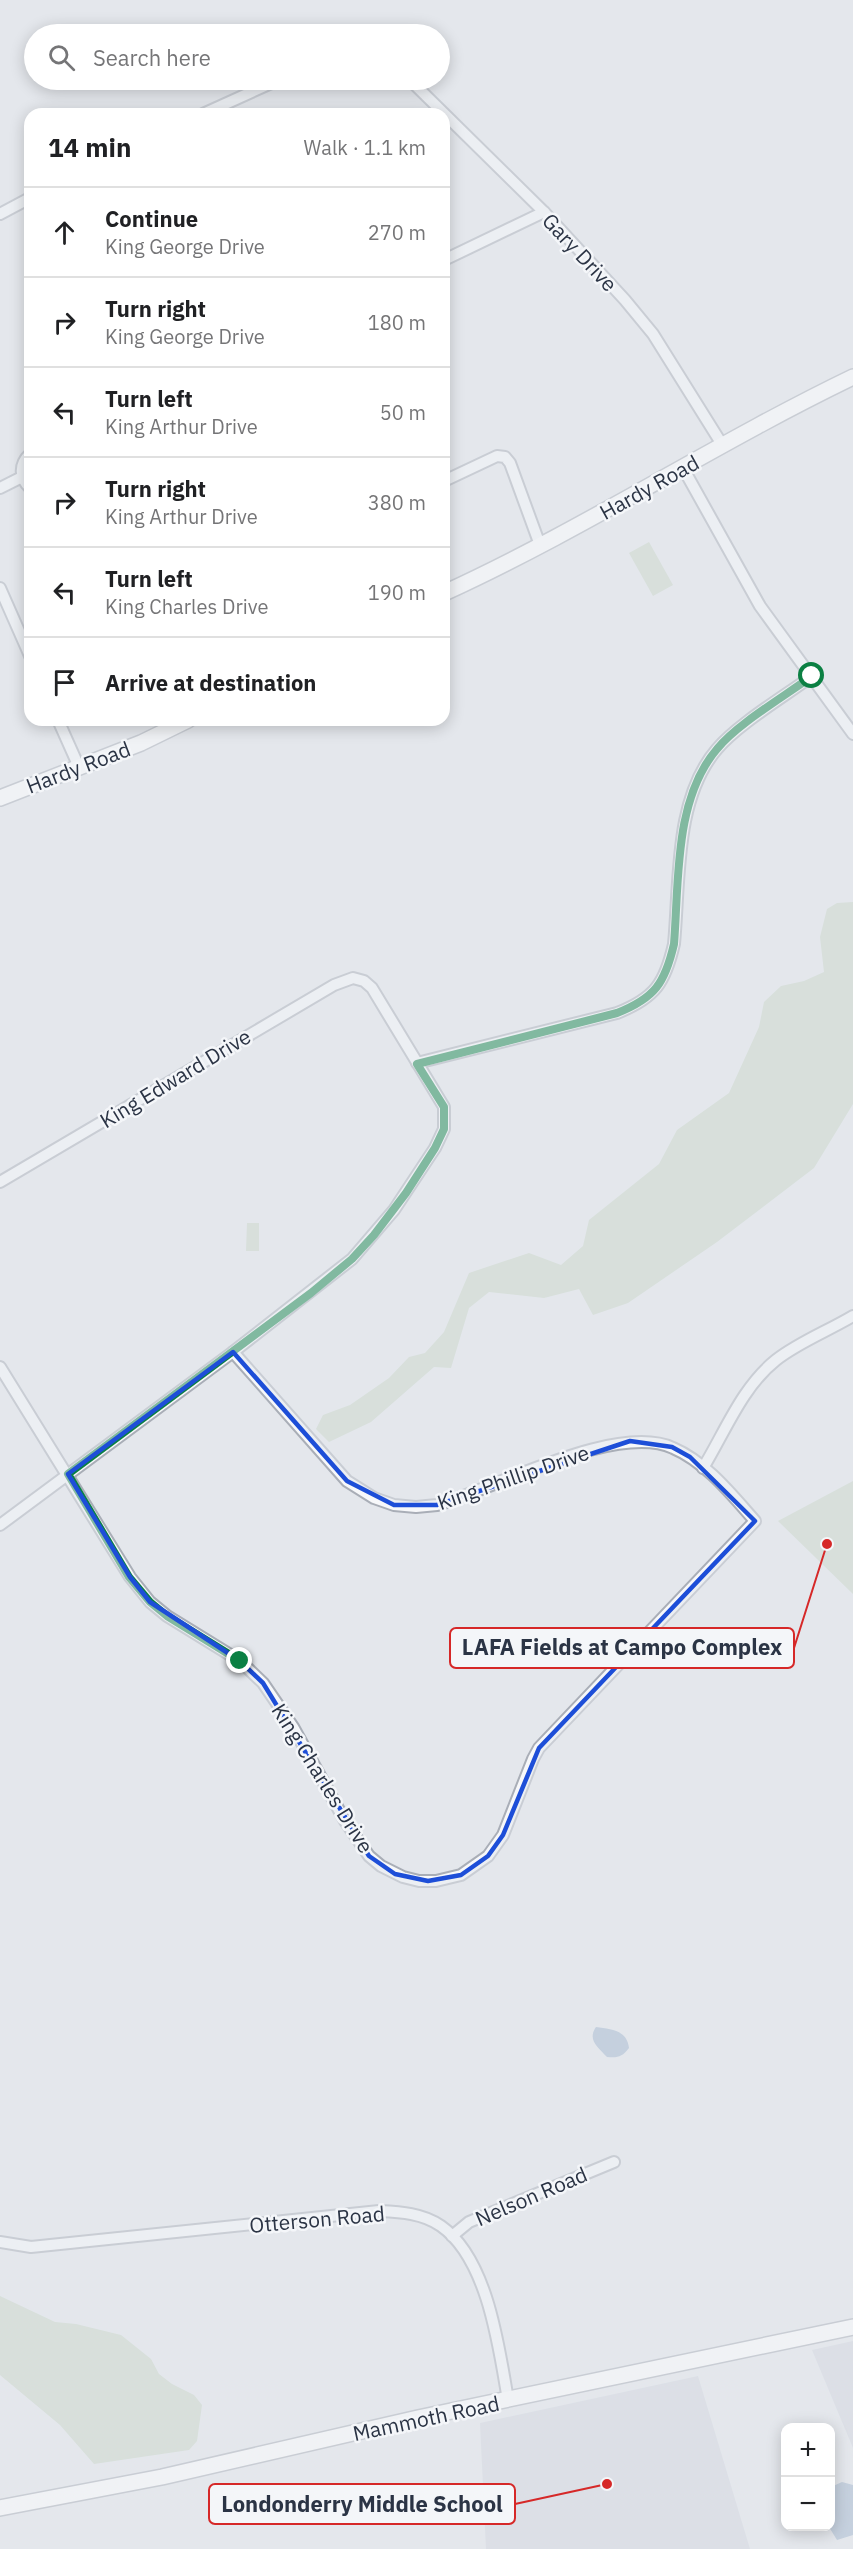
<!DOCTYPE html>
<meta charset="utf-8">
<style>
:root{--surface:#fff;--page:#f2f2f2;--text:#202124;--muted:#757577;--line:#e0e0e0}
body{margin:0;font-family:"IBM Plex Sans",sans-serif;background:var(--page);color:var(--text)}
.controls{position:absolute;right:18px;bottom:18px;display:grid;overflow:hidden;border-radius:12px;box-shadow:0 3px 15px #0003}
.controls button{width:54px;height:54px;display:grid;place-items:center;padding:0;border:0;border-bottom:2px solid var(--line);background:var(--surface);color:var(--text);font:30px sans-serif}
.stop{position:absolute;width:18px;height:18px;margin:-14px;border:4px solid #0b8043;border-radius:50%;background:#fff}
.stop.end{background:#0b8043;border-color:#fff;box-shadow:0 2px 6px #0008}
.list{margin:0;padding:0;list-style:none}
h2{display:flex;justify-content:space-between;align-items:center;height:78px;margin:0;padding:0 24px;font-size:26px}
h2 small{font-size:20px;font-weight:400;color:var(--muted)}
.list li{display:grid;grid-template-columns:39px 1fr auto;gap:18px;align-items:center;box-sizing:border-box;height:90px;padding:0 24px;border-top:2px solid var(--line)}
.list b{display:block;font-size:22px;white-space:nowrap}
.list p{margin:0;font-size:20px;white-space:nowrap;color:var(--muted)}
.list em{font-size:20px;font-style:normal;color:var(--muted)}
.icon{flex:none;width:33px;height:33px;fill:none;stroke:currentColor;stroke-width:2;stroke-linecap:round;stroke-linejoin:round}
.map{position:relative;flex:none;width:853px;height:2549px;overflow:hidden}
.search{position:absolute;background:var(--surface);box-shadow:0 3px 15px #0003;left:24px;top:24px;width:426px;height:66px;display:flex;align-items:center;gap:15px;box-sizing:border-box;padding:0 21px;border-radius:33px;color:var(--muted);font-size:22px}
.panel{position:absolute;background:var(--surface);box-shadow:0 3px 15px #0003;left:24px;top:108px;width:426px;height:618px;border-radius:18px}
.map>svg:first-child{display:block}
</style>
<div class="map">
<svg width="853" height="2549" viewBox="0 0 853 2549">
<rect width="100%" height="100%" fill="#e4e7ec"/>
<g fill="#d2d6de">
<polygon points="853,2341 853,2448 812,2350"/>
<polygon points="698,2376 750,2549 486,2549 480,2423"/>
</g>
<g fill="#c9d6c5">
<polygon points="649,542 673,585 653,596 629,553"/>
<polygon points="853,902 853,1104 814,1168 717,1242 628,1303 593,1315 579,1289 544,1298 489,1292 469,1308 451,1368 434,1367 371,1422 329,1442 316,1429 323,1415 350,1405 389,1378 409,1357 425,1353 444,1332 469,1273 529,1253 561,1265 583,1246 589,1220 659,1164 677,1130 729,1093 759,1027 764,1002 781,986 804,981 824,972 820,937 827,909 837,903"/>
<polygon points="247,1223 259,1223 259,1251 246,1251"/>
<polygon points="853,1481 853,1594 778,1521"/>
<polygon points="0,2296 55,2322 76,2324 121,2335 151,2359 159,2374 172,2384 194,2395 202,2405 197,2441 189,2450 94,2464 60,2425 0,2375"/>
</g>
<g fill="#9fb4cc">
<path d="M 596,2027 C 611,2029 627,2030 629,2048 C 622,2057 618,2058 607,2057 C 598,2047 587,2040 596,2027 Z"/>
<polygon points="842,2482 853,2485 853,2535 837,2540 829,2527 830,2526 831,2487"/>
</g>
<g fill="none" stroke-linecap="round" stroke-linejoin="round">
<g stroke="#a9aeb7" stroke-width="14">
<g id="street">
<polyline points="410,80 544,212 625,300 653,334 723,446"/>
<polyline points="203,114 278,80"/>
<polyline points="0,214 30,198"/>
<polyline points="444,260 544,212"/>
<path d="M 30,454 C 19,464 19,478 30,488"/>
<polyline points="683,468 760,606 853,734"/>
<polyline points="444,481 497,456 505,457 510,463 540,545"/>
<polyline points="0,488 22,477"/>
<polyline points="0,588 30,656"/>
<polyline points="58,720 79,767"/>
<path d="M 417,1063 L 617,1013 C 655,998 665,983 674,944 C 680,881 674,799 717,749 C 738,724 785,696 812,676"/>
<polyline points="0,1182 334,985 353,978 364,981 372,988 444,1107 444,1129 435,1148 394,1210 352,1259 233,1352 0,1525"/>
<path d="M 0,1367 L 130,1577 L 150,1602 L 167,1616 L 240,1661 L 263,1683 L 293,1727 L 345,1821 L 369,1856 L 381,1866 L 403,1877 L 419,1881 L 436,1881 L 461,1875 L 488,1856 L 503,1835 L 533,1759 L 539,1748 L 755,1521 C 732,1495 706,1462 673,1448 C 617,1422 496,1488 437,1505 L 416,1507 L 394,1505 L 374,1498 L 347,1481 L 233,1352"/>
<path d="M 703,1468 C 725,1432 742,1387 776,1360 C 799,1342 828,1331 853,1316"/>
<polyline points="452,2236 469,2222 614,2162"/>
<path d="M 0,2242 L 31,2247 L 379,2211 C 400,2212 423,2213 441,2226 C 488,2259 499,2348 508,2400"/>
</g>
</g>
<g stroke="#a9aeb7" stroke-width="18">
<g id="secondary">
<path d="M 444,593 C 584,529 714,444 853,377"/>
<polyline points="0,798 141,743 188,720"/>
<polyline points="0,2508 162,2477 418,2418 853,2327"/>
</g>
</g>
<use href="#street" stroke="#f7f8fa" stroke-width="10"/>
<use href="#secondary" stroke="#fff" stroke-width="15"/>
</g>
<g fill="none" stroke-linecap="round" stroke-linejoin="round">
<path stroke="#0b8043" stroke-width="8" d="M 240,1661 L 167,1616 L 150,1602 L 129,1577 L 68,1474 L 311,1293 L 352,1259 L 374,1235 L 406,1193 L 435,1148 L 444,1129 L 444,1107 L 417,1064 L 617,1013 C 655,998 665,983 674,944 C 679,881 674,799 717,749 C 737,724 785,696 812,676"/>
</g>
<path d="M0 0H853V2549H0ZM 233,1352 L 347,1481 L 394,1505 L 437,1505 L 630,1441 L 672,1447 L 690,1457 L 755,1521 L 539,1748 L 503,1835 L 488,1856 L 461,1875 L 428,1881 L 395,1874 L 369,1856 L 263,1683 L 240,1661 L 150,1602 L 130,1577 L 68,1474 Z" fill="#e4e7ec" fill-opacity=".55" fill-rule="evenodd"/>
<path fill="none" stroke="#1d4ed8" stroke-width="4.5" stroke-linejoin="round" d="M 233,1352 L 347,1481 L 394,1505 L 437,1505 L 630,1441 L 672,1447 L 690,1457 L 755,1521 L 539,1748 L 503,1835 L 488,1856 L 461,1875 L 428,1881 L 395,1874 L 369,1856 L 263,1683 L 240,1661 L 150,1602 L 130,1577 L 68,1474 Z"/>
<g text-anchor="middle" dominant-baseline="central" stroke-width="5" stroke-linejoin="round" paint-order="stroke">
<g font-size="21" fill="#2b3445" stroke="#f4f6f9">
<text transform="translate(580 252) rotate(47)">Gary Drive</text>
<text transform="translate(649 487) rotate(-29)">Hardy Road</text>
<text transform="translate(78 767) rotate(-21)">Hardy Road</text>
<text transform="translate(175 1078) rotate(-31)">King Edward Drive</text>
<text transform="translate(513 1477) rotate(-19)">King Phillip Drive</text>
<text transform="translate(323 1778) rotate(58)">King Charles Drive</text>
<text transform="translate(531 2196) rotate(-23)">Nelson Road</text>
<text transform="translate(317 2219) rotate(-5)">Otterson Road</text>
<text transform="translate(426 2418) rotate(-12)">Mammoth Road</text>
</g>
</g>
<path fill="none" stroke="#d62828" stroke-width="2" d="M827 1544L794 1648M607 2484L515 2504"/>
<g fill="#d62828" stroke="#f4f6f9" stroke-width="2">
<circle cx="827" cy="1544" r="6"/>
<circle cx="607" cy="2484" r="6"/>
</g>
<g fill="#f4f6f9" stroke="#d62828" stroke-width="2">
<rect x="450" y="1628" width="344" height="40" rx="6"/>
<rect x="209" y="2484" width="306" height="40" rx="6"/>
</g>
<g font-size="22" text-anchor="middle" font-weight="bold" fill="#2b3445">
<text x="622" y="1655">LAFA Fields at Campo Complex</text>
<text x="362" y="2512">Londonderry Middle School</text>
</g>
</svg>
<div class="controls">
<button>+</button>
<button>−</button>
</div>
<div class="stop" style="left:812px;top:676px"></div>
<div class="stop end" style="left:240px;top:1661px"></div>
<div class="search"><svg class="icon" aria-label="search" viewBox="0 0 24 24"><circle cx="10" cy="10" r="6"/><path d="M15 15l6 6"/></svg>Search here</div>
<section class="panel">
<h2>14 min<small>Walk · 1.1 km</small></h2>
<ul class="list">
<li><svg class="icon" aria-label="ahead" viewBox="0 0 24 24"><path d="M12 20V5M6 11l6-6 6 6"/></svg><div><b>Continue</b><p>King George Drive</p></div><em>270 m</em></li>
<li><svg class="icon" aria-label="right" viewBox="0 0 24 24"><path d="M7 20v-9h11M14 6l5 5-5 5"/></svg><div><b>Turn right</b><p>King George Drive</p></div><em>180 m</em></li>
<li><svg class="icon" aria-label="left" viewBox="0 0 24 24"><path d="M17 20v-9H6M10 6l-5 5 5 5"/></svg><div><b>Turn left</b><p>King Arthur Drive</p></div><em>50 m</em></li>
<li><svg class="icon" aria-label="right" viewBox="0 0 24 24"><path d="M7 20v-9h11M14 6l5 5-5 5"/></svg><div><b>Turn right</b><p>King Arthur Drive</p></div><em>380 m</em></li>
<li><svg class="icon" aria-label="left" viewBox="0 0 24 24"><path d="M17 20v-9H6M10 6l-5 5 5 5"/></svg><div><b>Turn left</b><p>King Charles Drive</p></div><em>190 m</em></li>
<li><svg class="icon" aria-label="arrive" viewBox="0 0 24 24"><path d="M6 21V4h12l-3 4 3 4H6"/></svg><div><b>Arrive at destination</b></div></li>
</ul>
</section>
</div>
